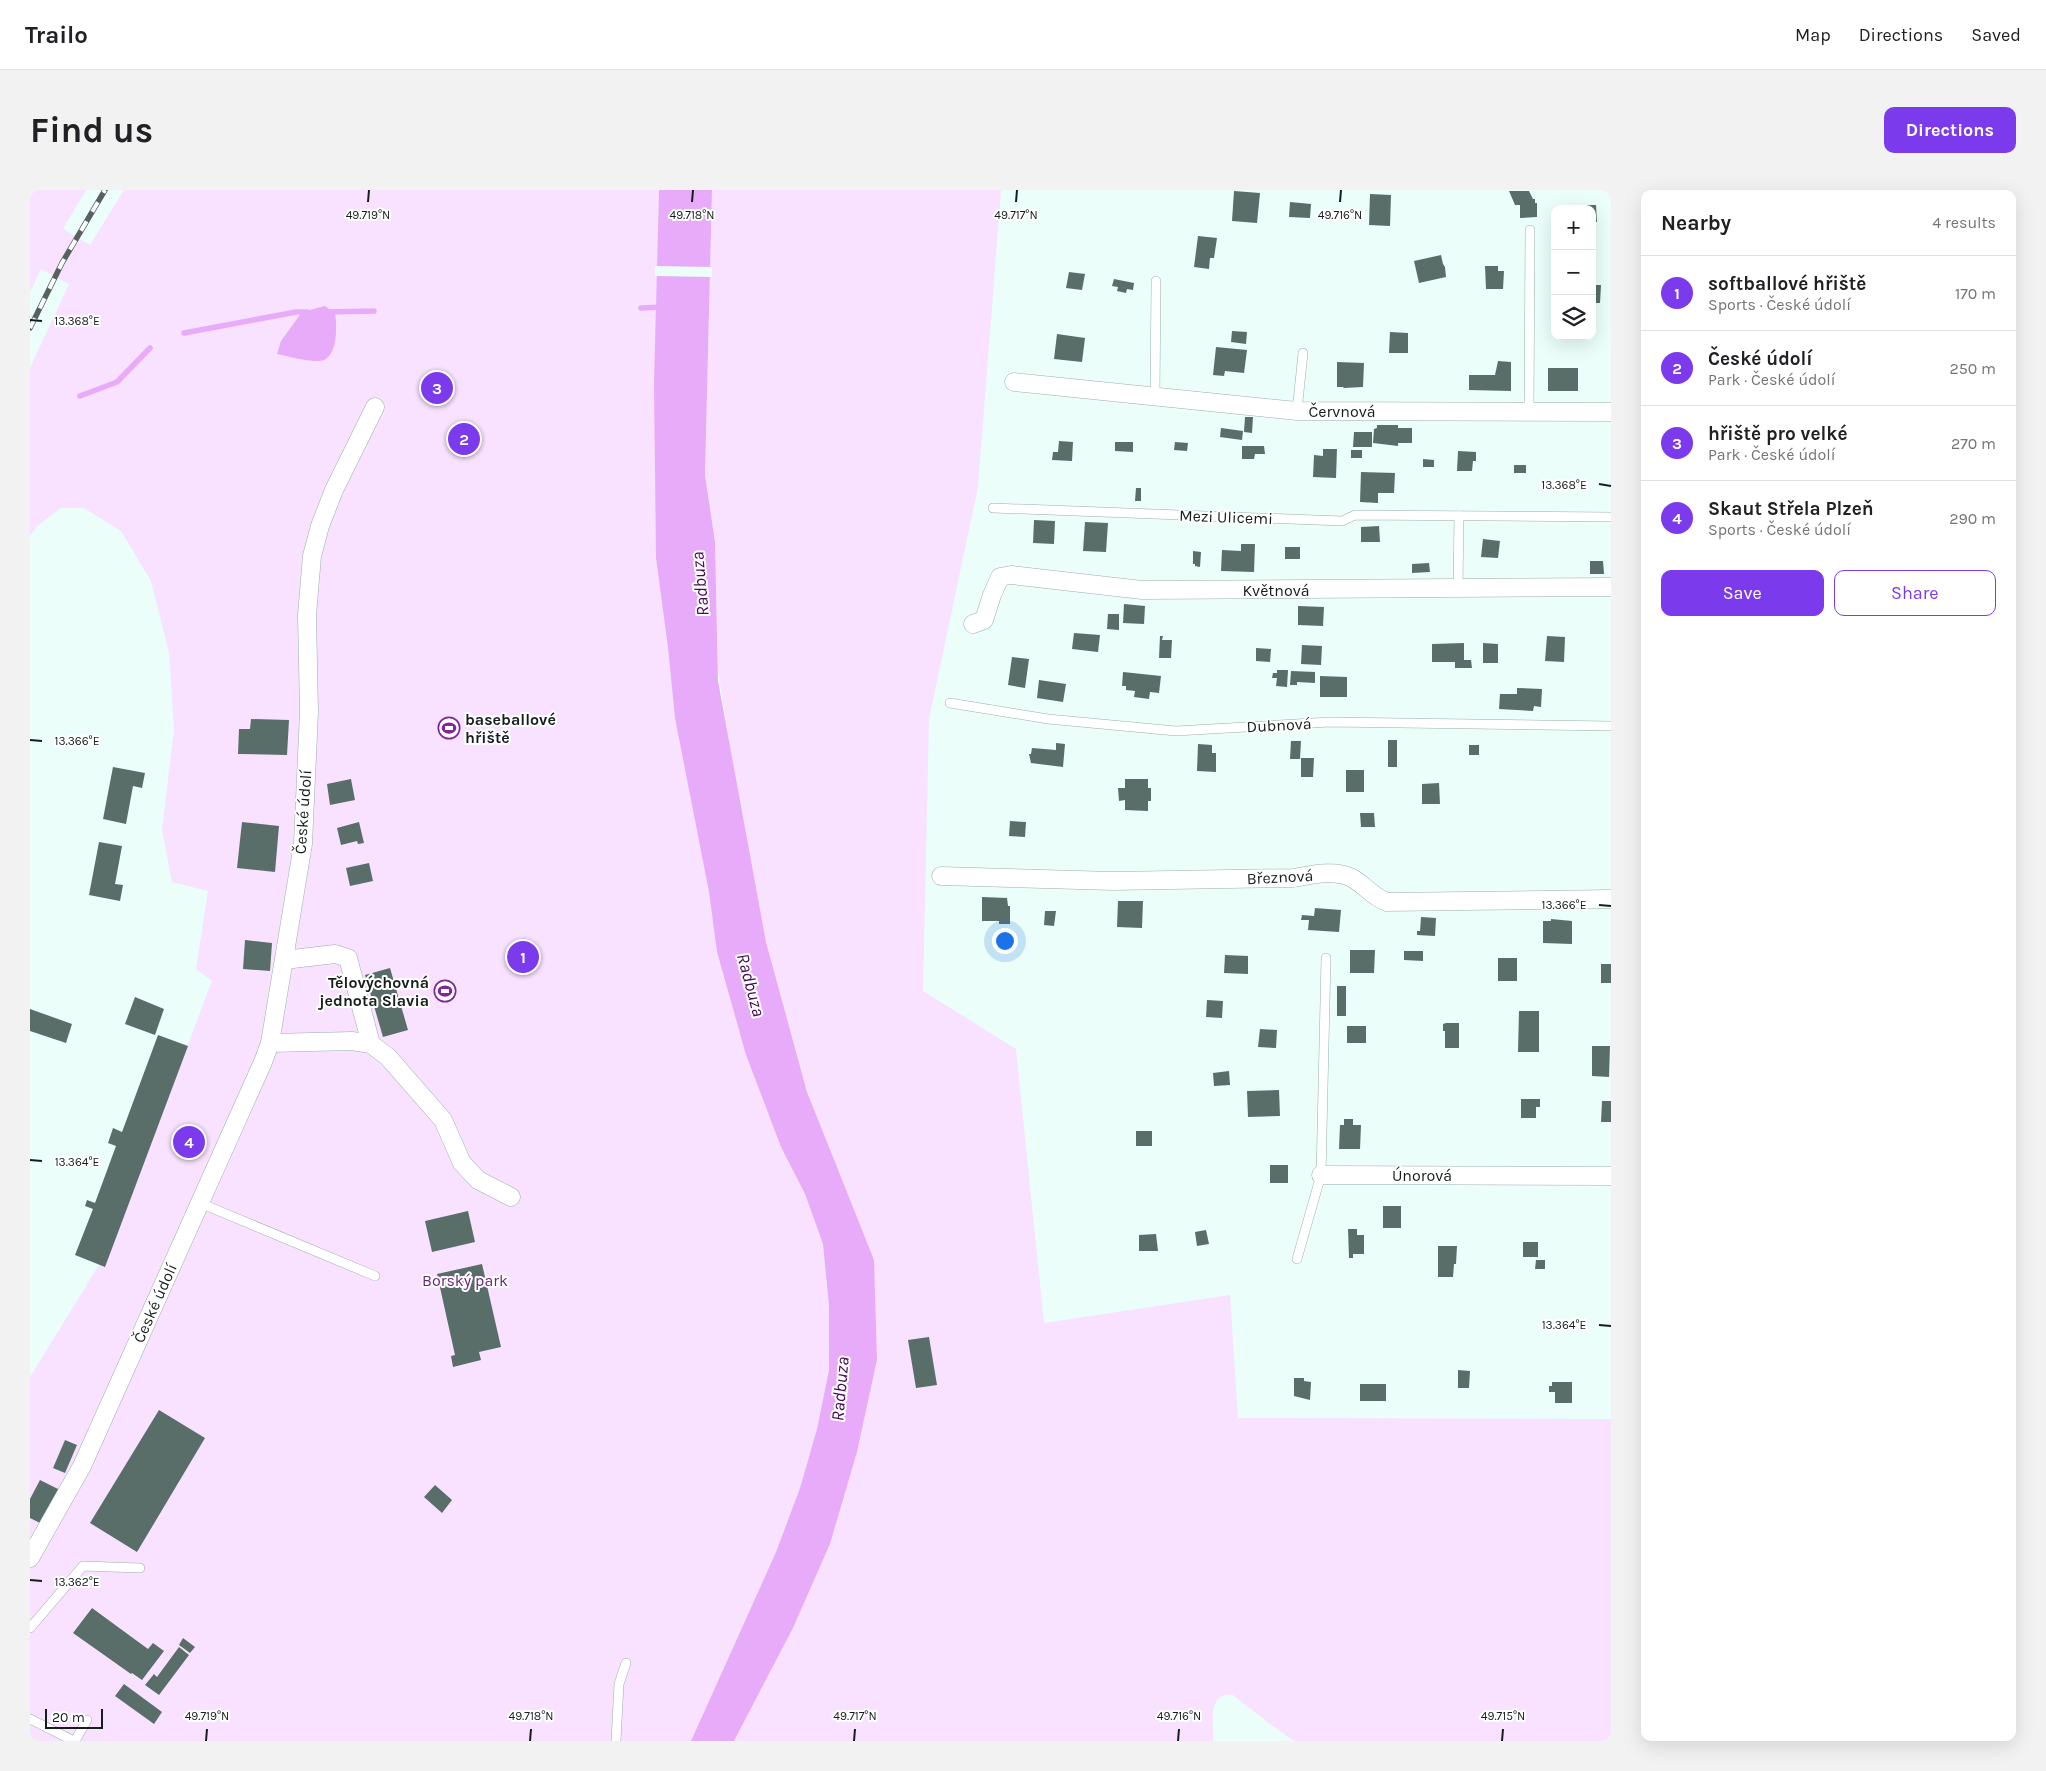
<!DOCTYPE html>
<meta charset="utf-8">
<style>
:root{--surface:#fff;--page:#f2f2f2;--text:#202124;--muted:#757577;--line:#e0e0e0;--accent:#7c3aed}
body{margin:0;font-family:Karla,sans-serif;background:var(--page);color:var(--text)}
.controls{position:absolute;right:15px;top:15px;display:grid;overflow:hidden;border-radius:10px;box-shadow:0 5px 20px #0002}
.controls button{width:45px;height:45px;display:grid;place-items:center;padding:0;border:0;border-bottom:1px solid var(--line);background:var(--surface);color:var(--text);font:25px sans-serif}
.scale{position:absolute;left:15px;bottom:12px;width:58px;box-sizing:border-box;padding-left:5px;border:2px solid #161e1c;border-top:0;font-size:14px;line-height:18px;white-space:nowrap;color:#161e1c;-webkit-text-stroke:4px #fff;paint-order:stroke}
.you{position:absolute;left:974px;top:750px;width:18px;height:18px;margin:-12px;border:4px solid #fff;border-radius:50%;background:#1a73e8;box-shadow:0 0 0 8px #1a73e833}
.badge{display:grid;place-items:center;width:32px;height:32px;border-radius:50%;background:var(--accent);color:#fff;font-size:16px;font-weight:700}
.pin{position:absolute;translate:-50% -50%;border:2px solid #fff;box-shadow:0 1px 5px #0006}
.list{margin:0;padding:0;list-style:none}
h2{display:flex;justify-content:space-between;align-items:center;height:65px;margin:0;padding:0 20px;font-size:21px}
h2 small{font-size:16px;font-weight:400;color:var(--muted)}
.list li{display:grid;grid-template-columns:32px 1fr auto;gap:15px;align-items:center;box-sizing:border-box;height:75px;padding:0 20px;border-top:1px solid var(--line)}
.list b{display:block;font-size:19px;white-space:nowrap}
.list p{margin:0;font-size:16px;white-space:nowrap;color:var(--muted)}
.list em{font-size:16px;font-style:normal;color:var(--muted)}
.actions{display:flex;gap:10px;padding:15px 20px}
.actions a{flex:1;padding:11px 0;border:1px solid var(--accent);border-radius:10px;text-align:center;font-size:18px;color:var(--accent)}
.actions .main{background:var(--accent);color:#fff}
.icon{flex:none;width:28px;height:28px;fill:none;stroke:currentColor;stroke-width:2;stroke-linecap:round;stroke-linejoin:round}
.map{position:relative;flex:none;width:1581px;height:1551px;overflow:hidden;border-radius:10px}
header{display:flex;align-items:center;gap:30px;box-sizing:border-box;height:70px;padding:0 25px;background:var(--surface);border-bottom:1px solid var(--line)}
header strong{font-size:24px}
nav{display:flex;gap:28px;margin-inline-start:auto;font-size:18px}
.intro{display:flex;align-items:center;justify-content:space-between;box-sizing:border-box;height:120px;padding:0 30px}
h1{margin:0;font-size:35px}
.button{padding:12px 22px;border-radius:10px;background:var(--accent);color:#fff;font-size:18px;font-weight:700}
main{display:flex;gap:30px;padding:0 30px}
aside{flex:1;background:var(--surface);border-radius:10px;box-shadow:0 5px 20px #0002}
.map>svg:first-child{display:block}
</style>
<header>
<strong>Trailo</strong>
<nav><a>Map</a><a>Directions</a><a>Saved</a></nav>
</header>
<div class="intro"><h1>Find us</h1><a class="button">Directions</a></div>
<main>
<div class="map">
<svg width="1581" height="1551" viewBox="0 0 1581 1551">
<rect width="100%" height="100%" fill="#ebfef9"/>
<g fill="#f8e2ff">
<polygon points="0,0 56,0 33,39 60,55 94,0 629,0 625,184 626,368 638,458 644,518 679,702 687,762 716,865 751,957 775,1004 793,1054 799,1116 799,1180 787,1239 770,1298 746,1362 661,1551 0,1551 0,1187 69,1075 144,891 182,791 166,779 178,701 142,692 132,640 144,540 139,462 121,391 91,341 54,318 31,318 7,336 0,346 0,178 39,94 11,79 0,102"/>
<path d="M 682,0 L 971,0 L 948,297 L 899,529 L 893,801 L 986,859 L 1014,1133 L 1200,1105 L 1208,1228 L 1581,1229 L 1581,1551 L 1264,1551 L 1240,1534 L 1203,1505 C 1177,1501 1184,1533 1183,1551 L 704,1551 L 763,1438 L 800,1354 L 827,1262 L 847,1170 L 809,983 L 777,902 L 736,752 L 714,644 L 688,481 L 685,352 L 675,285 Z"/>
</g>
<g fill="#e8abfa">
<polygon points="629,0 682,0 675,285 685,352 688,491 736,752 777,902 844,1070 847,1170 827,1262 800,1354 763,1438 704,1551 661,1551 746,1362 770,1298 787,1239 799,1180 799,1116 793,1054 775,1004 751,957 716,865 687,762 679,702 645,528 638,458 626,368 624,193"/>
<path d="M 295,116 L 305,123 C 307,135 308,164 294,170 C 284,174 258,166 247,164 L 251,151 L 272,122 Z"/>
</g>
<polygon fill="#ebfef9" points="625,76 682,77 682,87 625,86"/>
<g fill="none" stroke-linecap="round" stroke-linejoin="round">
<g stroke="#e8abfa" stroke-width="5.5">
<polyline points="611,118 634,117"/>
<polyline points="296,122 344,121"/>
<polyline points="154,143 266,122 277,122"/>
<polyline points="50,206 87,192 120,158"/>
</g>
</g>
<g fill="#596e69">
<polygon points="1204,1 1230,3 1227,33 1202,31"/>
<polygon points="1479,1 1499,1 1503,9 1505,9 1505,13 1507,13 1507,27 1490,28 1490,15 1485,15"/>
<polygon points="1340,4 1361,5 1360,36 1339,35"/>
<polygon points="1260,12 1281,14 1280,28 1259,27"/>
<polygon points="1541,15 1566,15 1567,32 1562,32 1562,19 1541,19"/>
<polygon points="1168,46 1187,48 1184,68 1180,68 1179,79 1164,77"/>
<polygon points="1411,65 1413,74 1415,77 1416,87 1389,93 1384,71"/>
<polygon points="1455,76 1468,76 1468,81 1474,81 1473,99 1456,99"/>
<polygon points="1039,82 1055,84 1052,100 1036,98"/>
<polygon points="1084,89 1104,93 1103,100 1097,99 1096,103 1087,101 1088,97 1082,96"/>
<polygon points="1562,95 1571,95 1570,113 1562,113"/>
<polygon points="1202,141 1217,142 1216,154 1201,152"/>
<polygon points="1360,142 1378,143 1378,163 1359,163"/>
<polygon points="1027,144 1055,148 1052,172 1024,169"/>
<polygon points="1186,157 1217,160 1214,183 1195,181 1194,186 1183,185"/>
<polygon points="1468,171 1481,172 1481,201 1439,200 1439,185 1465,185"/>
<polygon points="1307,172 1334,173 1333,197 1314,198 1313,197 1307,197"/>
<rect x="1518" y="178" width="30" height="23"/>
<polygon points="1215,227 1223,227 1222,243 1214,242"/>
<polygon points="1347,235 1368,235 1368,238 1382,238 1382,253 1368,253 1368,256 1343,253 1344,239 1347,238"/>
<polygon points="1191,238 1213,241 1212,250 1190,247"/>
<polygon points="1324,242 1342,242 1342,257 1323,257"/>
<polygon points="1029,251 1043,252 1042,271 1022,270 1023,262 1028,262"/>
<polygon points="1085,252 1103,252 1103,262 1085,261"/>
<polygon points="1145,252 1158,253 1157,261 1144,260"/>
<polygon points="1212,256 1234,256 1235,264 1225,264 1224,269 1212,269"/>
<polygon points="1293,259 1307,259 1306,288 1283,287 1284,265 1293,266"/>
<rect x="1321" y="260" width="11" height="8"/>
<polygon points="1428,261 1446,262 1446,271 1443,271 1442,281 1427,281"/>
<polygon points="1393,269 1404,270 1404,277 1393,277"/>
<rect x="1484" y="275" width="12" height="8"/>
<polygon points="1331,282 1365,283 1364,303 1348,303 1348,313 1330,312"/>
<polygon points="1106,298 1111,298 1111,311 1105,311"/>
<polygon points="1004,330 1025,331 1024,354 1003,353"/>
<polygon points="1055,332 1078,333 1076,362 1053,361"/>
<polygon points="1349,336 1350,352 1331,352 1331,337"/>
<polygon points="1453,349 1470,351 1468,368 1451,367"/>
<polygon points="1211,354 1225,354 1224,382 1191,381 1192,360 1211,361"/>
<rect x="1255" y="357" width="15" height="12"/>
<polygon points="1163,361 1171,362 1170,377 1165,376 1165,374 1163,374"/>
<polygon points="1560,371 1573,371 1574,384 1560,384"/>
<polygon points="1399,373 1400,382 1382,383 1382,374"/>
<polygon points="1094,414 1115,416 1114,434 1093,433"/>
<polygon points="1268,416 1294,417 1293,436 1268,435"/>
<polygon points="1078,424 1089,424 1089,440 1077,439"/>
<polygon points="1044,443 1070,445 1068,462 1042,459"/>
<polygon points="1130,446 1133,446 1132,450 1142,450 1141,468 1129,468"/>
<polygon points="1517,446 1535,447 1534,472 1515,471"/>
<polygon points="1434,453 1434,470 1441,470 1442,478 1425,478 1425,472 1402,472 1402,454"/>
<polygon points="1453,453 1468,454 1468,473 1453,473"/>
<polygon points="1272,455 1292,456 1291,475 1271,474"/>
<polygon points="1226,458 1241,459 1240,472 1226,471"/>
<polygon points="982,467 999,469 995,498 978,495"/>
<polygon points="1247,480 1258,480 1257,497 1246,496 1247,488 1242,488 1243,483 1247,483"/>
<polygon points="1261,481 1285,482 1285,493 1267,492 1267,495 1260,495"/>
<polygon points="1093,482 1131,486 1129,503 1120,502 1119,509 1104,507 1105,501 1096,500 1096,496 1092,496"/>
<polygon points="1290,486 1317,487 1317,507 1290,507"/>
<polygon points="1009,490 1036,494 1033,512 1007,508"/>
<polygon points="1487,498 1512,499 1511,517 1504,516 1503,521 1469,519 1470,504 1487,504"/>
<polygon points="221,529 259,530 257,565 208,564 209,539 220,539"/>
<rect x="1358" y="550" width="9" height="27"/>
<polygon points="1261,551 1271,551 1270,569 1260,569"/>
<polygon points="1026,553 1035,554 1033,577 1001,573 999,564 1001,564 1002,558 1026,560"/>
<polygon points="1168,554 1182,555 1182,563 1186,563 1186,582 1167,581"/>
<rect x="1439" y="555" width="10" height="10"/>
<polygon points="1271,568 1284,568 1283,587 1271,587"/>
<polygon points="83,577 115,583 112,598 103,596 96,634 73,629"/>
<rect x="1316" y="580" width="18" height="22"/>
<polygon points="321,589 325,610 300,615 297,594"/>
<polygon points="1095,589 1118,589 1118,598 1121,598 1121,611 1118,611 1118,621 1095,620 1095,610 1089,611 1088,598 1095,598"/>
<polygon points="1409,593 1410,614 1392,614 1392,594"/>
<polygon points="1330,623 1344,623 1345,637 1331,637"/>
<polygon points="980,631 996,632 995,647 979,646"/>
<polygon points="212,632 249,636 245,682 207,678"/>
<polygon points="329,632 334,653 328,654 327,651 311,655 307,638"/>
<polygon points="69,652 92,656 85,694 93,695 90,711 59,705"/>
<polygon points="339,673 343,691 320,696 316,678"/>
<polygon points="952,707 977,708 978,716 980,716 980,734 969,734 969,731 952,731"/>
<polygon points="1088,711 1113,711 1112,738 1087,737"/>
<polygon points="1285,718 1311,720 1309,742 1278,740 1279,730 1271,730 1272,725 1284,726"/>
<polygon points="1015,721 1026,721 1024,736 1014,735"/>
<polygon points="1391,727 1406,728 1405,746 1387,745 1387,741 1390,741"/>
<polygon points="1521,729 1542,731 1542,754 1513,753 1513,731 1521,731"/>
<polygon points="215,750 242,753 240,781 213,779"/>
<polygon points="1320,760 1345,760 1344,783 1320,783"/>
<polygon points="1374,761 1393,761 1393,771 1374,770"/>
<polygon points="1195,765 1218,766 1218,784 1194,783"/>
<rect x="1468" y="768" width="19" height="23"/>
<rect x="1571" y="774" width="10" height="19"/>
<polygon points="360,778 378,840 353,847 335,785"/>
<rect x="1307" y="796" width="9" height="30"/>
<polygon points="105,807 134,819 125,845 95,834"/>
<polygon points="1177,810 1193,811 1192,828 1176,827"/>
<polygon points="0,819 42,834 36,853 0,841"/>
<polygon points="1489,821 1509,821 1509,862 1488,862"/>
<polygon points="1416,833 1429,833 1429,858 1415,858 1415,841 1413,841 1413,834"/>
<rect x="1317" y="836" width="19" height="17"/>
<polygon points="1230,839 1247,840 1246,858 1228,857"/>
<polygon points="128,845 158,856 75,1077 45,1065 63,1019 55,1016 57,1010 65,1013 86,956 78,953 83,938 92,942"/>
<polygon points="1562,856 1580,856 1579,887 1562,886"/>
<polygon points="1199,881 1200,895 1184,896 1183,883"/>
<polygon points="1249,900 1250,926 1218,927 1217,901"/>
<polygon points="1491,909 1510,909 1510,917 1506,917 1506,928 1491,928"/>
<polygon points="1572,911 1581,911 1581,932 1571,932"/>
<polygon points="1314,929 1323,929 1323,935 1331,935 1330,959 1309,959 1310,935 1314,935"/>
<rect x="1106" y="941" width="16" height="15"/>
<rect x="1240" y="975" width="18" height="18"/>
<rect x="1353" y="1016" width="18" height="22"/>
<polygon points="438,1021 445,1052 402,1062 395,1031"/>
<polygon points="1318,1039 1327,1039 1327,1045 1334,1045 1334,1064 1323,1064 1323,1068 1319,1068"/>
<polygon points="1176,1040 1179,1054 1167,1056 1165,1042"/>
<polygon points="1126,1044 1128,1061 1109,1061 1109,1045"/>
<rect x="1493" y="1052" width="15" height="15"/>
<polygon points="1408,1056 1427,1056 1426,1074 1424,1074 1423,1087 1408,1087"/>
<polygon points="1506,1070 1515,1070 1515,1079 1505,1079"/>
<polygon points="452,1074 471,1157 449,1162 451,1170 423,1177 421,1166 425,1165 407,1084"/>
<polygon points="899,1147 907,1195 886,1198 878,1150"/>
<polygon points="1428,1180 1440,1181 1439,1198 1428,1198"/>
<polygon points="1264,1188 1274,1188 1274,1191 1281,1192 1280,1210 1264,1206"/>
<polygon points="1522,1192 1542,1192 1542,1213 1525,1213 1525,1202 1519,1202 1519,1196 1522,1196"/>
<rect x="1330" y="1194" width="26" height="17"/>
<polygon points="129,1220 175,1248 107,1362 60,1333"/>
<polygon points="35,1250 47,1255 35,1283 23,1278"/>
<polygon points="10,1290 30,1300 12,1334 0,1328 0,1309"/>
<polygon points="405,1295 422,1310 412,1323 394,1307"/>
<polygon points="62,1418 118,1459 123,1453 134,1461 112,1490 102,1483 101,1484 43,1443"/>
<polygon points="153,1448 165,1457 160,1463 149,1455"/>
<polygon points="149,1457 159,1465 129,1505 115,1495 124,1484 127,1487"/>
<polygon points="94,1494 132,1522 124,1534 85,1506"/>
</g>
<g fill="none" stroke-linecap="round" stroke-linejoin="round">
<g stroke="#99b0aa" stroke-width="10">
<g id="service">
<polyline points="1125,206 1126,91"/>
<polyline points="1267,221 1273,163"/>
<polyline points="1499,222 1500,40"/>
<polyline points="963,318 1312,331 1325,325 1581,327"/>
<polyline points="1428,397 1429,326"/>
<polyline points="920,513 1018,529 1146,541 1300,532 1581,536"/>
<polyline points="170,1013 345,1086"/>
<polyline points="1267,1069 1291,985 1296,768"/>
<polyline points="0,1438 53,1376 110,1378"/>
<polyline points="0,1529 44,1551"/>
<polyline points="45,1551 57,1530"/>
<polyline points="586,1551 589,1494 596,1473"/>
</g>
</g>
<g stroke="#99b0aa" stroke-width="19">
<g id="minor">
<polyline points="984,192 1267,221 1581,222"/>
<polyline points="943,434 954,430 962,405 970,387 981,385 1112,400 1581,397"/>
<path d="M 911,686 L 1083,691 L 1263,688 C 1281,685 1305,679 1322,688 C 1335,695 1341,706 1357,712 L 1581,709"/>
<polyline points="254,770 305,764 318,768 341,854"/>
<polyline points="240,853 322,851 341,854 358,867 413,930 432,973 448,990 481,1007"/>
<polyline points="1291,985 1581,986"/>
<polyline points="0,1368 52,1276 233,872 240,853 273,654 279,522 277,425 282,366 290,336 304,300 345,217"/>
</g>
</g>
<use href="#service" stroke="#fff" stroke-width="9"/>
<use href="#minor" stroke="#fff" stroke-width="18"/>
<g stroke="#57625f" stroke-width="5.5">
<polyline id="rail" points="0,138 32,73 75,0"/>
</g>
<use href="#rail" stroke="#fff" stroke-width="4" stroke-dasharray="11" stroke-linecap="butt"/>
</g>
<path fill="none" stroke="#161e1c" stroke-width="2" d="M 338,12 L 339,0M 662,12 L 663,0M 986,12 L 987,0M 1310,12 L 1311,0M 0,130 L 12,131M 1569,294 L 1581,296M 0,550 L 12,551M 1569,715 L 1581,716M 0,970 L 12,971M 1569,1135 L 1581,1136M 0,1390 L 12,1391M 176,1551 L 177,1539M 500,1551 L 501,1539M 824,1551 L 825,1539M 1148,1551 L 1149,1539M 1472,1551 L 1473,1539"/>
<defs>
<g id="stadium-ring" transform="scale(1.125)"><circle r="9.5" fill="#fff" stroke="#7f2896" stroke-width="1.5"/><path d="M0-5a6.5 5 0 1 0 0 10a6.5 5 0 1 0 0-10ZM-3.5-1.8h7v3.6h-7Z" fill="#7f2896"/></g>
</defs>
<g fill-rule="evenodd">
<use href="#stadium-ring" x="419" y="538"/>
<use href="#stadium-ring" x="415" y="801"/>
</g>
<g text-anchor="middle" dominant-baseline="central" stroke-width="4" stroke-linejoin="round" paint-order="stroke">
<g font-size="16" fill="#161e1c" stroke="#fff">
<text x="1312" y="221">Červnová</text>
<text transform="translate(1196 327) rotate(2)">Mezi Ulicemi</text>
<text x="1246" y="400">Květnová</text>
<text transform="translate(1249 535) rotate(-3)">Dubnová</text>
<text transform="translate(273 622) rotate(-86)">České údolí</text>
<text transform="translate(1250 687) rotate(-3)">Březnová</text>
<text x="1392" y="985">Únorová</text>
<text transform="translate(125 1113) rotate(-66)">České údolí</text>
</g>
<g font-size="16" font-weight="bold" fill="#161e1c" stroke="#fff" text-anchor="start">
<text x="435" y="529">baseballové<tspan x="435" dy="18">hřiště</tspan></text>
<text x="399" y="792" text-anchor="end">Tělovýchovná<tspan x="399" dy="18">jednota Slavia</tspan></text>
</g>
<g font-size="16" fill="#6b247e" stroke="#fff">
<text x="435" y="1090">Borský park</text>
</g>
<g font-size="18" font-style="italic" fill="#440b52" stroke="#fff">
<text transform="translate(670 394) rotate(-95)">Radbuza</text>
<text transform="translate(721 795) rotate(75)">Radbuza</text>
<text transform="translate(810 1199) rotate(-85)">Radbuza</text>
</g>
</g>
<g font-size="12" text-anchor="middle" fill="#161e1c" stroke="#fff" stroke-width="4" stroke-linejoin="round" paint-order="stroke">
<text x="338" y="29">49.719°N</text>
<text x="662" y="29">49.718°N</text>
<text x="986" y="29">49.717°N</text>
<text x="1310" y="29">49.716°N</text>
<text x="47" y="135">13.368°E</text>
<text x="1534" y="299">13.368°E</text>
<text x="47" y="555">13.366°E</text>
<text x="1534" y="719">13.366°E</text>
<text x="47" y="976">13.364°E</text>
<text x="1534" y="1139">13.364°E</text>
<text x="47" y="1396">13.362°E</text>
<text x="177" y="1530">49.719°N</text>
<text x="501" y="1530">49.718°N</text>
<text x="825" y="1530">49.717°N</text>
<text x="1149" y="1530">49.716°N</text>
<text x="1473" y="1530">49.715°N</text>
</g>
</svg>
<div class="controls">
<button>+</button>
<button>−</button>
<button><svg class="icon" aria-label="layers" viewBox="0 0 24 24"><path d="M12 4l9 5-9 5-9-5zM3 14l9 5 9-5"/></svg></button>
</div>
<div class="scale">20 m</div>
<div class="you"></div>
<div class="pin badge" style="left:493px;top:767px">1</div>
<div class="pin badge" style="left:434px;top:249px">2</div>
<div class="pin badge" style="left:407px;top:198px">3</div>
<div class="pin badge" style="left:159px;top:952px">4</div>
</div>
<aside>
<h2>Nearby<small>4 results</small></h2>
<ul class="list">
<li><span class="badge">1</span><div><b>softballové hřiště</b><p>Sports · České údolí</p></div><em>170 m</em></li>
<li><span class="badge">2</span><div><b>České údolí</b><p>Park · České údolí</p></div><em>250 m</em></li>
<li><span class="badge">3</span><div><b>hřiště pro velké</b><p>Park · České údolí</p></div><em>270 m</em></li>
<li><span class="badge">4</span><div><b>Skaut Střela Plzeň</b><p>Sports · České údolí</p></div><em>290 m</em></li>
</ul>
<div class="actions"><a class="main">Save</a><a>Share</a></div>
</aside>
</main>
